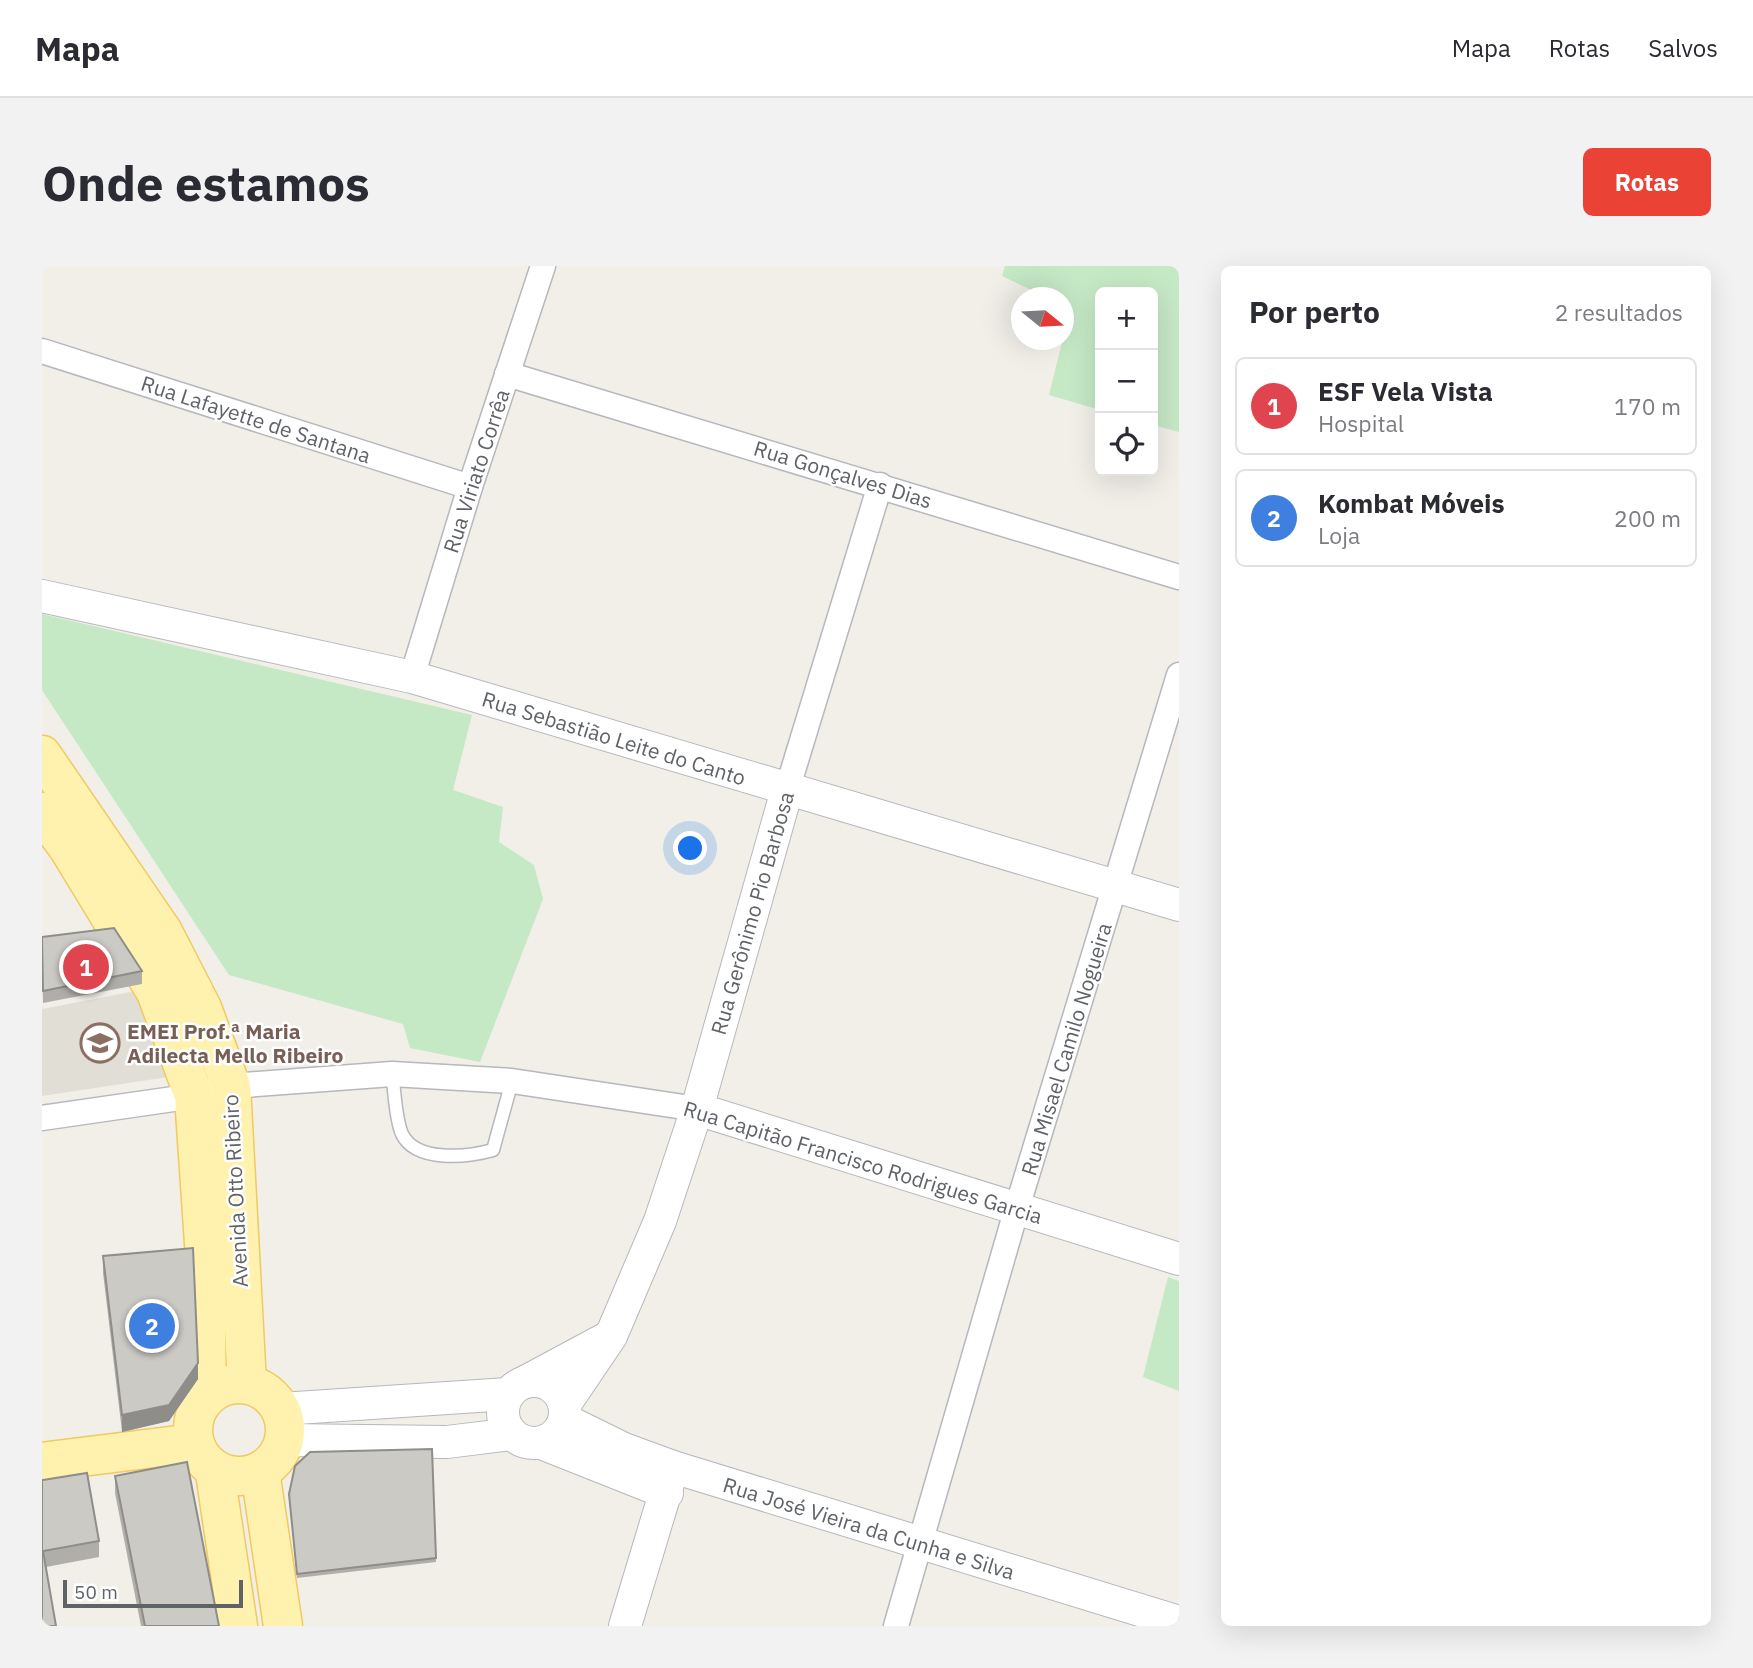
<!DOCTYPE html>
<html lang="pt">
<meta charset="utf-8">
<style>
:root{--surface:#fff;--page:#f2f2f3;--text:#2b2b33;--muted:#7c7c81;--line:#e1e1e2;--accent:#ea4335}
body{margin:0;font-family:"IBM Plex Sans",sans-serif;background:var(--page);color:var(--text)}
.controls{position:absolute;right:21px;top:21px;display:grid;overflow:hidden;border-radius:10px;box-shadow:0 7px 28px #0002}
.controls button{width:63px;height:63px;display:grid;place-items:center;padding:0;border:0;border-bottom:2px solid var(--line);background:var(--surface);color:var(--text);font:35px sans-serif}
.compass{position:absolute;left:969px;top:21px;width:63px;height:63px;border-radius:50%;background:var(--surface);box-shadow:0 7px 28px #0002;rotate:108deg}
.scale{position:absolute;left:21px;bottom:18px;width:180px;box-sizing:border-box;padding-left:7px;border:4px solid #5f6368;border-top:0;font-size:19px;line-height:24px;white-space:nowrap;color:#5f6368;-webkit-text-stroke:5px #fff;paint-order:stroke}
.you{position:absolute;left:649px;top:583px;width:24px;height:24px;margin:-18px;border:5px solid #fff;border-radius:50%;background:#1a73e8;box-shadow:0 0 0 10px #1a73e833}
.badge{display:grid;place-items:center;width:46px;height:46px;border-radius:50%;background:var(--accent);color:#fff;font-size:23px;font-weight:700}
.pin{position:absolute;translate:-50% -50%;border:4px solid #fff;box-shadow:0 2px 7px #0006}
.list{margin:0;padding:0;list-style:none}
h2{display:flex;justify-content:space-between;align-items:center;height:91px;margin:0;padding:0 28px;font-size:30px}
h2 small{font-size:23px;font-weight:400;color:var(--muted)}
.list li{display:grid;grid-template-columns:46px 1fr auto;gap:21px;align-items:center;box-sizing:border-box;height:98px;margin:0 14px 14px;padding:0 14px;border:2px solid var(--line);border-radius:10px}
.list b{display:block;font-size:26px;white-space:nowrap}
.list p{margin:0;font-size:23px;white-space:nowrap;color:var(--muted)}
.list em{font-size:23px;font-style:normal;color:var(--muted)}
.icon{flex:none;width:38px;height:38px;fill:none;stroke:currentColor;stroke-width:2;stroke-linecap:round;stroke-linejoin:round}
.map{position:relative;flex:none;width:1137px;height:1360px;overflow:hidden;border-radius:10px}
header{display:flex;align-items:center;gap:42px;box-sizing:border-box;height:98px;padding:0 35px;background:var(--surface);border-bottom:2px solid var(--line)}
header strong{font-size:33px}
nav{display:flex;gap:38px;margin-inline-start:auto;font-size:24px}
.intro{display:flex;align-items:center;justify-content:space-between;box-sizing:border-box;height:168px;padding:0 42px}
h1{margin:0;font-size:49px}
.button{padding:18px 32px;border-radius:10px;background:var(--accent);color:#fff;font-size:24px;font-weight:700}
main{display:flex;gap:42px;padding:0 42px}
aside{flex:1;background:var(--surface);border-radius:10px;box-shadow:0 7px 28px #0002}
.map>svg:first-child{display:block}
</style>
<header>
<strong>Mapa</strong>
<nav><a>Mapa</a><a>Rotas</a><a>Salvos</a></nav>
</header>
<div class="intro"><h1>Onde estamos</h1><a class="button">Rotas</a></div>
<main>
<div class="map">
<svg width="1137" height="1360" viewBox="0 0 1137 1360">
<rect width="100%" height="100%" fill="#f1efe8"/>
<polygon fill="#e1ded6" points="99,724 126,811 0,830 0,743"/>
<g fill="#c5e8c5">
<polygon points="963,0 1137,0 1137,166 1111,159 1111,26 1058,26 1058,144 1007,129 1028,44 1022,40 1021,32 1004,31 960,10"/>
<polygon points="0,348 430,449 411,524 461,541 457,576 492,599 501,633 438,796 368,782 361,758 187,709 0,424"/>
<polygon points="1126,1011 1137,1015 1137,1125 1101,1111"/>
</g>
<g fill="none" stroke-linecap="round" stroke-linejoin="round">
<g stroke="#b5b8bc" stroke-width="15">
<path id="service" d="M 350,808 C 353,826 353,852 360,868 C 374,897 426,891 451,884 L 470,815"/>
</g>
<g stroke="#b5b8bc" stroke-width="27">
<g id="minor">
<polyline points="0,85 428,221"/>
<polyline points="465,108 1137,311"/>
<polyline points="370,411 428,221 501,0"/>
<polyline points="745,524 838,219"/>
<polyline points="0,852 152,830 189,820 350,808 470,815 655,843"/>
<polyline points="854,1360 975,942 1137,409"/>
</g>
</g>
<g stroke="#b5b8bc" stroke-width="34">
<g id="tertiary">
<polyline points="0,330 370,411 1137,639"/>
<polyline points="655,843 1137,993"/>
<circle cx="492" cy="1146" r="31"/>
<polyline points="483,1116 565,1072"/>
<polyline points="523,1138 569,1070 618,955 655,843 745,524"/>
<polyline points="239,1143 466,1128"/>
<polyline points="523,1154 582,1183 631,1201 1137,1356"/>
<polyline points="242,1174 405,1176 470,1168"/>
<polyline points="499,1177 625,1227"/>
<polyline points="583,1360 631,1201"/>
</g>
</g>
<g stroke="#f2c960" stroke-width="41">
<g id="primary">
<polyline points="0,489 121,666 160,742 189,820 205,1118"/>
<polyline points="0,546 27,583 114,726 152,830 163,992 165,1130"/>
<circle cx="197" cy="1164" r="46"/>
<polyline points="0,1196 152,1177"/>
<polyline points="218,1205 241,1360"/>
<polyline points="173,1207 196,1360"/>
</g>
</g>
<use href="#service" stroke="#fff" stroke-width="12"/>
<use href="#minor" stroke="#fff" stroke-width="24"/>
<use href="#tertiary" stroke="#fff" stroke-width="32"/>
<use href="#primary" stroke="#fff2af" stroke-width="38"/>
</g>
<g fill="#afaea9">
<polygon points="0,671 100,705 100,718 1,737"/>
<polygon points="61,990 156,1113 127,1155 80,1166 61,1007"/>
<polygon points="390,1183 394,1296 255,1312 247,1232"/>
<polygon points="73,1210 177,1360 99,1360 73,1227"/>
<polygon points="0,1214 57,1275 57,1291 4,1301 0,1360"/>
</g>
<polygon fill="#8f8d8a" points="156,1097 156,1113 127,1155 80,1166 80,1149"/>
<g fill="#cccac5" stroke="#8f8d8a" stroke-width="2">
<polygon points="72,662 100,705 1,725 0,671"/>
<polygon points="151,982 156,1097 127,1139 80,1149 61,990"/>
<polygon points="390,1183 394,1292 255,1308 247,1228 253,1200 268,1186"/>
<polygon points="145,1196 177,1360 103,1360 73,1210"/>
<polygon points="45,1207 57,1275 1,1285 14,1360 0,1360 0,1214 1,1214"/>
</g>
<defs>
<g id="school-ring" transform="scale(2.0125)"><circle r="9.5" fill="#fff" stroke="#8d6e63" stroke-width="1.5"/><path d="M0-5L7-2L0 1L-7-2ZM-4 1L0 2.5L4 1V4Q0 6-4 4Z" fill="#8d6e63"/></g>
</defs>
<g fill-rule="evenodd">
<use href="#school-ring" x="58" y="777"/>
</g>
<g text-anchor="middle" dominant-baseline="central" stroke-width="5" stroke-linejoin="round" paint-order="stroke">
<g font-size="21" fill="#5f6368" stroke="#fff">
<text transform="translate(214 153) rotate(18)">Rua Lafayette de Santana</text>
<text transform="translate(434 205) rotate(-72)">Rua Viriato Corrêa</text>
<text transform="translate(801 208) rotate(17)">Rua Gonçalves Dias</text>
<text transform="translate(572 472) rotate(17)">Rua Sebastião Leite do Canto</text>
<text transform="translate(710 647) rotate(-74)">Rua Gerônimo Pio Barbosa</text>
<text transform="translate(1024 783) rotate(-73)">Rua Misael Camilo Nogueira</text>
<text transform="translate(821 896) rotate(17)">Rua Capitão Francisco Rodrigues Garcia</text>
<text transform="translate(193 925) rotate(-93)">Avenida Otto Ribeiro</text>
<text transform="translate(827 1262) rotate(17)">Rua José Vieira da Cunha e Silva</text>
</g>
<g font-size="21" font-weight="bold" fill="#785e54" stroke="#fff" text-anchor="start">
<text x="85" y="765">EMEI Prof.ª Maria<tspan x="85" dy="24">Adilecta Mello Ribeiro</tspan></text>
</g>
</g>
</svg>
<div class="controls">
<button>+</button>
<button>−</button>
<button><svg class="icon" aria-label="locate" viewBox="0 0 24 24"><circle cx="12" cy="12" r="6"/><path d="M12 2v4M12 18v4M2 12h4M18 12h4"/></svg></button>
</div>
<svg class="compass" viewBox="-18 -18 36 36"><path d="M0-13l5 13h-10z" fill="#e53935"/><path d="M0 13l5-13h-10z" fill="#7c7c81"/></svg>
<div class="scale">50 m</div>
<div class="you"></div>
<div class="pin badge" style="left:44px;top:701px;background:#e0444e">1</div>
<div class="pin badge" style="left:110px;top:1060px;background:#3f7fe0">2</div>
</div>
<aside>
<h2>Por perto<small>2 resultados</small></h2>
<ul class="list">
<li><span class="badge" style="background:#e0444e">1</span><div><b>ESF Vela Vista</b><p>Hospital</p></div><em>170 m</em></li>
<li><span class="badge" style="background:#3f7fe0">2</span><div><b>Kombat Móveis</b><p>Loja</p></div><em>200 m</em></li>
</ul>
</aside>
</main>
